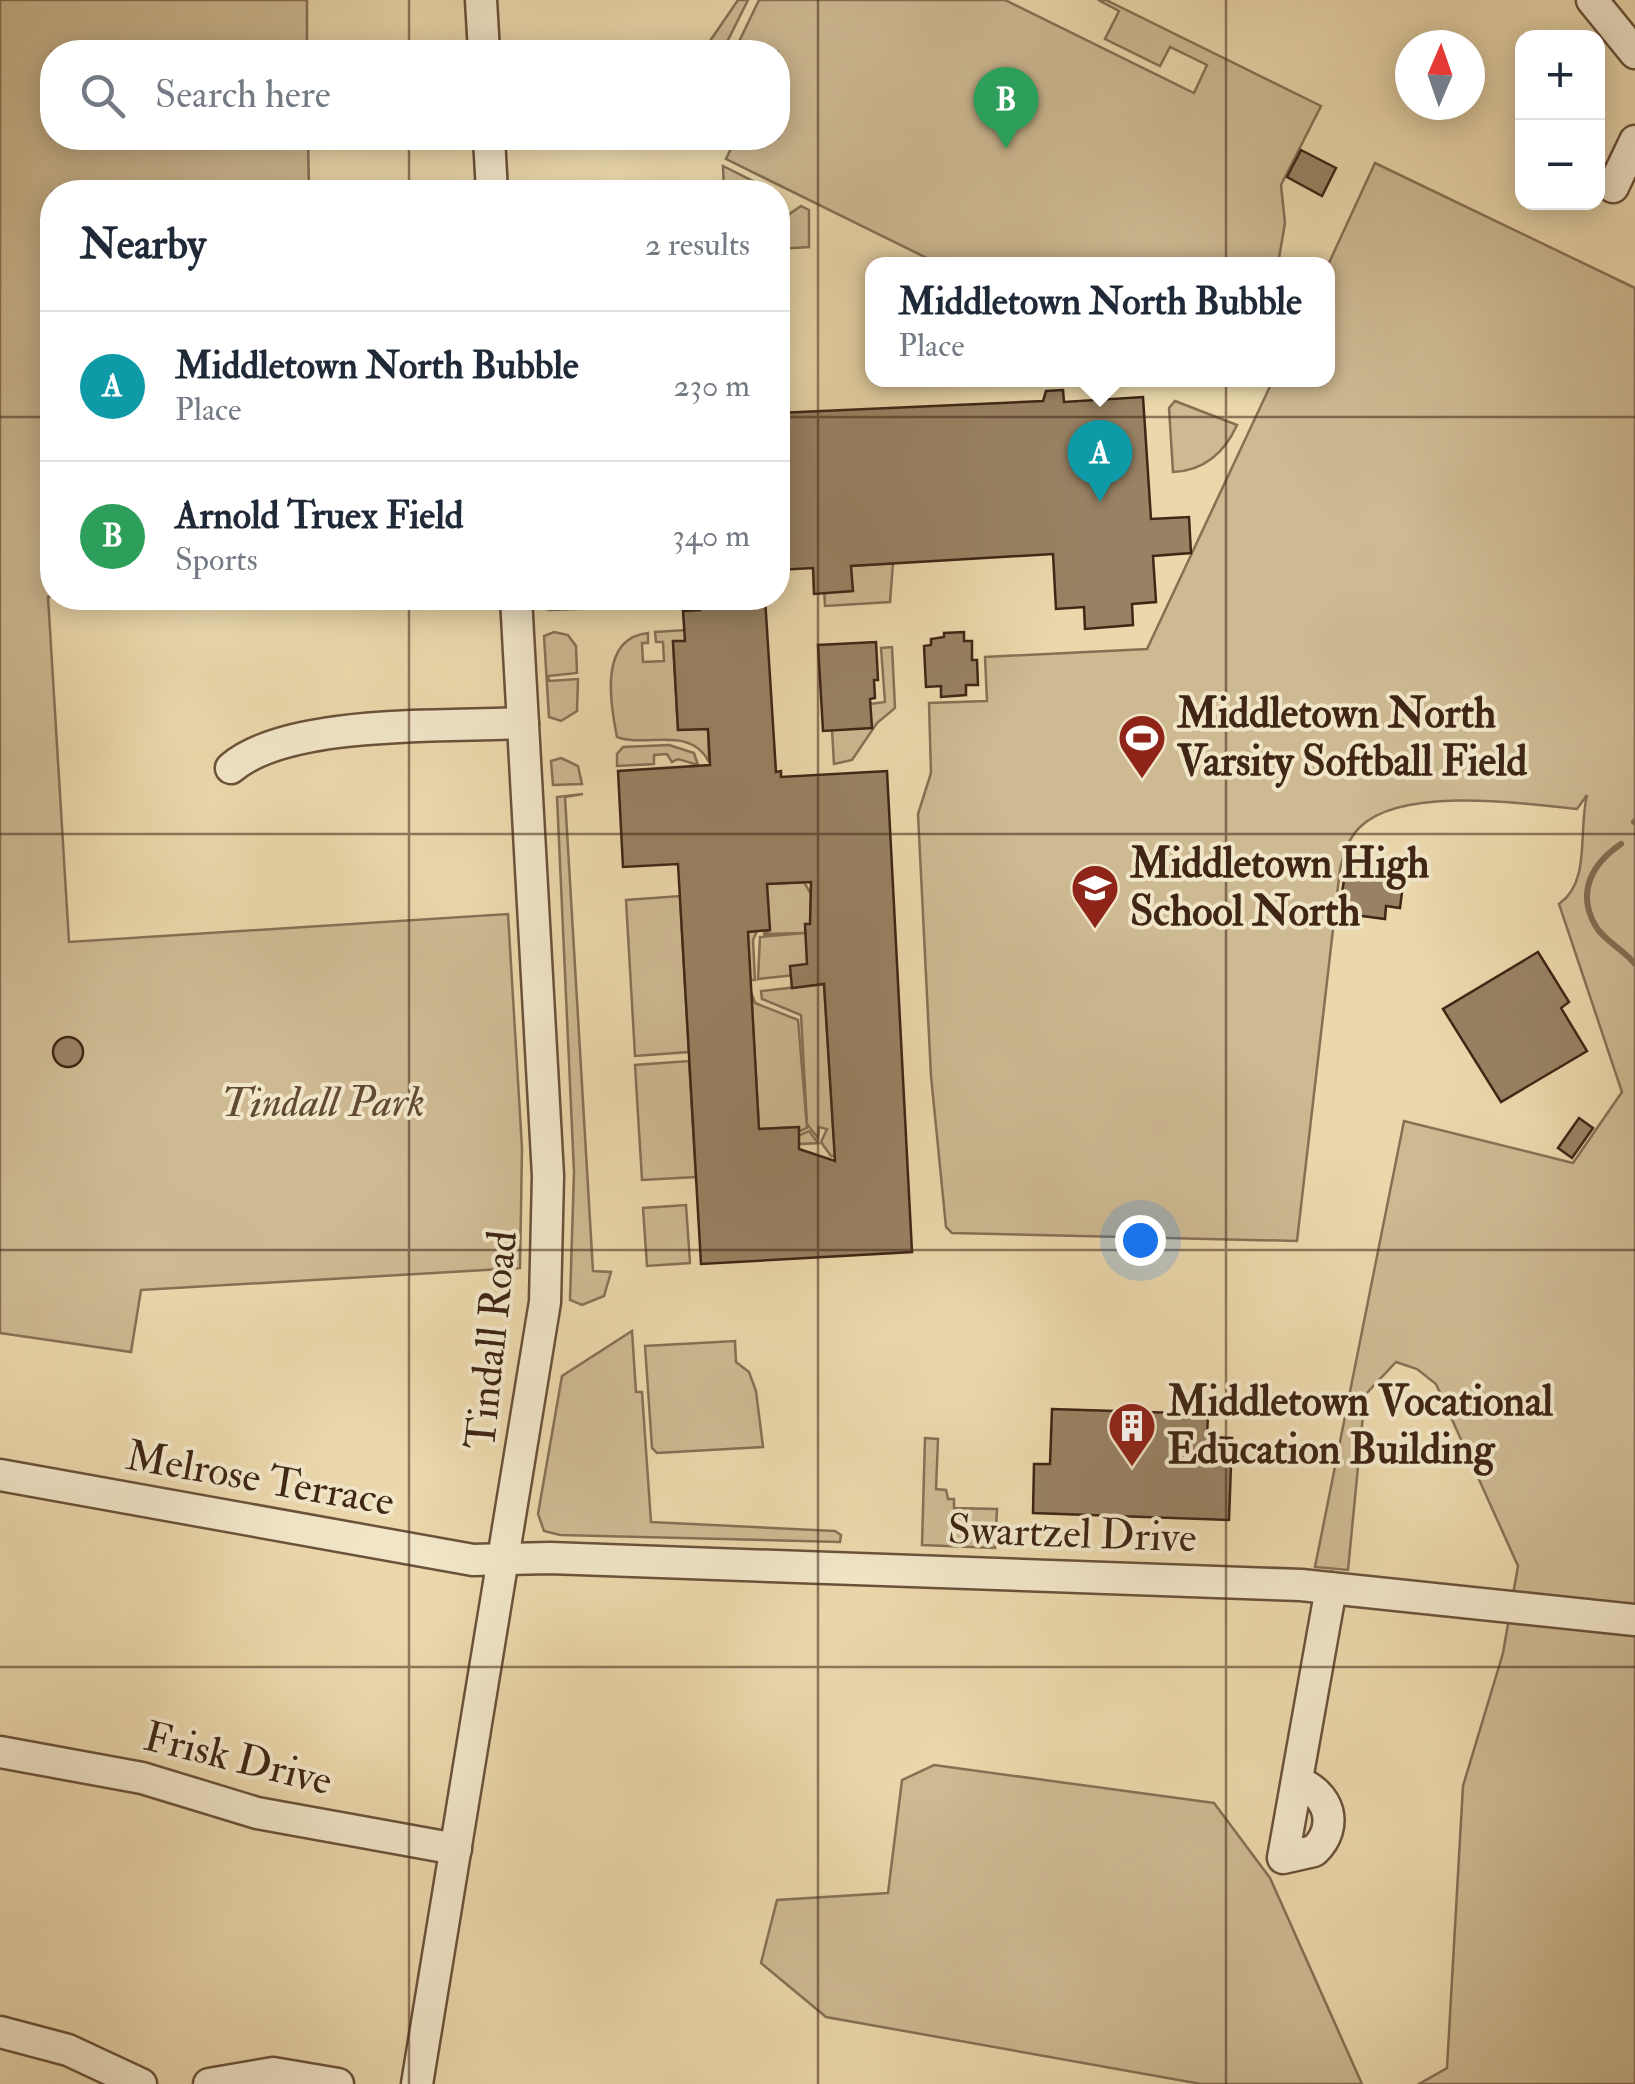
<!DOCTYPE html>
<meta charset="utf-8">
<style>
:root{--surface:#fff;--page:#f6f6f7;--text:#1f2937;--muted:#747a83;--line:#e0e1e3;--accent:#ea580c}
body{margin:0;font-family:"IM FELL Double Pica",serif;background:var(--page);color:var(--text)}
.controls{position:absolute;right:30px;top:30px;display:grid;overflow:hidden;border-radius:20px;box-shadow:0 5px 25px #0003}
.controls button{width:90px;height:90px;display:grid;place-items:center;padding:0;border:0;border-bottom:2px solid var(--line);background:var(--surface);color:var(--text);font:50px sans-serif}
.compass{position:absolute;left:1395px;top:30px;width:90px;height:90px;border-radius:50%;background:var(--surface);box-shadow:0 5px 25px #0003;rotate:2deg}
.you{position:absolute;left:1140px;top:1240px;width:35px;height:35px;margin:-25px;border:8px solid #fff;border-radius:50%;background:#1a73e8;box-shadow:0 0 0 15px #1a73e833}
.badge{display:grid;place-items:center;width:65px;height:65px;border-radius:50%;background:var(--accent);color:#fff;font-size:32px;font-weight:700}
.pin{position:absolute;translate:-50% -82px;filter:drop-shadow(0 2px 5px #0008)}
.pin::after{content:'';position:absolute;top:52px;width:35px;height:30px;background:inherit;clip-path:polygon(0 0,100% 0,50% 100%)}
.popup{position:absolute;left:865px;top:257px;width:470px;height:130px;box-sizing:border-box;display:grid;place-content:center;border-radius:20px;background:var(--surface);filter:drop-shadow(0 2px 8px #0005);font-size:32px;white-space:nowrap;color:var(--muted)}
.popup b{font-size:38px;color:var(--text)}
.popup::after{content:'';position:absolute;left:50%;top:100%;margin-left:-20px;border:20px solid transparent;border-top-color:var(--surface)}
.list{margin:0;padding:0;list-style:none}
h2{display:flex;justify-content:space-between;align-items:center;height:130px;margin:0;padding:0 40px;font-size:42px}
h2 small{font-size:32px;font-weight:400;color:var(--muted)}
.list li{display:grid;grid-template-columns:65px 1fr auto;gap:30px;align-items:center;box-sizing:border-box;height:150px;padding:0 40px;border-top:2px solid var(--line)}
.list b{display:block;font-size:38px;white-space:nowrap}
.list p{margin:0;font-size:32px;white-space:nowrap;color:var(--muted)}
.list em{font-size:32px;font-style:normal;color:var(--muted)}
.icon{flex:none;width:55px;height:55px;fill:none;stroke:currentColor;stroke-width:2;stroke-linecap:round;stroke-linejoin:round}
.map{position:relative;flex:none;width:1635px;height:2084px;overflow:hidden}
.search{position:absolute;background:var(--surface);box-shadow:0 5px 25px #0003;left:40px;top:40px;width:750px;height:110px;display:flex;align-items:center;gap:25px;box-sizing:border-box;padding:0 35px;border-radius:40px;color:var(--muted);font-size:38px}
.panel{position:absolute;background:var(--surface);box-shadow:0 5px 25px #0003;left:40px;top:180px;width:750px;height:430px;border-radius:40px}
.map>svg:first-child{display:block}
</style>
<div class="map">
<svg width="1635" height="2084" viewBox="0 0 1635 2084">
<rect width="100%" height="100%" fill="#ead7ab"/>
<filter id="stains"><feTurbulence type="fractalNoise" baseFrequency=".002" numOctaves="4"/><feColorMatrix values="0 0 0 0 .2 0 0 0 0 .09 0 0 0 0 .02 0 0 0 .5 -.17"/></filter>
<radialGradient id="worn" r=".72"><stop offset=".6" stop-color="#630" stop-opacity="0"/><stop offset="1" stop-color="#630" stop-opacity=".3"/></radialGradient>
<g fill="#cdb992" stroke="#867054" stroke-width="2.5">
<polygon points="0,0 307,0 307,52 52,52 52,138 308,138 309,192 52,192 52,596 48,597 69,942 508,914 522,1148 520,1268 141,1290 131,1352 0,1333"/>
<polygon points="738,0 748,0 722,52 710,52 710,41"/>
<polygon points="759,0 1005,0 1194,93 1207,65 1170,47 1160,66 1105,39 1119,11 1098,0 1106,0 1321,106 1281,185 1285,223 1278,264 939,264 726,159 736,138 778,138 778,52 734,52"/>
<path d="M 1375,163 L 1635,288 L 1635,2084 L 1419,2084 L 1447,2068 L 1463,1786 L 1503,1653 L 1518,1566 L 1436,1384 L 1417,1369 L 1396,1362 L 1365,1395 L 1348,1570 L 1315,1567 L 1404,1121 L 1573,1163 L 1622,1092 L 1559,904 C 1591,882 1578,832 1587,795 L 1577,809 C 1523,803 1402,786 1360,827 C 1348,839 1344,853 1340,869 L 1297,1241 L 952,1233 L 946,1227 L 931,1076 L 918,814 L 931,773 L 929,703 L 987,701 L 985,657 L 1147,649 L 1273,380 L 1328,380 L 1328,265 Z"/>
<polygon points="723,166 775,192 724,192"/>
<polygon points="801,206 809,210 809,247 778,249 778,222"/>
<path d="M 1175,401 L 1237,425 C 1225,452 1204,471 1173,472 L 1169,408 Z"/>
<polygon points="893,563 890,602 825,606 823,568"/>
<polygon points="542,598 627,598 605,608 550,610 542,608"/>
<path d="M 702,629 L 702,640 L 673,642 L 678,730 L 708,729 L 709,762 C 690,725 647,748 617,737 C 610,702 599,638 648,633 L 648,643 L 642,643 L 643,662 L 664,661 L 663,642 L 656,642 L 655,632 Z"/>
<polygon points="554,632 568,635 576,646 577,673 548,676 549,681 578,679 577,711 561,721 549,717 544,636"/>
<polygon points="892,647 895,708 877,723 852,760 834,764 832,730 870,704 885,702 881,648"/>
<polygon points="669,745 694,753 698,765 678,759 672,762 667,754 654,755 654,764 617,766 617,754 623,747"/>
<polygon points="561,758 578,766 582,784 553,785 551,761"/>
<polygon points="583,794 565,797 593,1271 611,1272 604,1296 582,1305 570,1300 574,1172 557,797"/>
<polygon points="804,882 811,894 825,972 758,979 760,937 805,933 763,934 770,930 751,931 757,931 753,940 755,980 750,980 745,885"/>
<polygon points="680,896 689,1052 635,1056 626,900"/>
<polygon points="824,984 835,1156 831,1156 821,1142 827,1129 819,1127 818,1138 807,1124 801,1015 762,999 761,991"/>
<polygon points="751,992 755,1003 798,1020 807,1128 798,1132 797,1127 762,1129 798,1136 809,1131 818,1143 760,1146"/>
<polygon points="689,1061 696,1177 642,1180 635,1065"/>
<polygon points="686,1205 690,1263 647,1266 643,1208"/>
<polygon points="632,1331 636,1392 642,1392 651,1522 835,1531 841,1535 840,1542 560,1535 544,1531 538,1514 562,1376"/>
<polygon points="735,1341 736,1362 749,1372 756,1391 763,1447 657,1453 652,1448 645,1346"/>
<polygon points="925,1438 938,1439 936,1489 946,1490 948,1499 954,1499 954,1508 997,1509 995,1548 922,1545"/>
<polygon points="934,1765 1214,1803 1270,1878 1362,2084 1201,2084 826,2017 761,1963 777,1900 888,1893 902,1780"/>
</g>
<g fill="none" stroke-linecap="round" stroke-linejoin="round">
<g stroke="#836c50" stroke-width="6">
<polyline points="1634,822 1635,821"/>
<path d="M 1621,844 C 1593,863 1576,891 1595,925 C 1603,940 1624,950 1635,964"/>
</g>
</g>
<g fill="#988263" stroke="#3f2615" stroke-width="2.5" fill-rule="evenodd">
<polygon points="1301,150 1336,168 1322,196 1287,177"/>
<polygon points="1063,390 1064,402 1143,397 1151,519 1189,517 1191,553 1153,556 1156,602 1132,604 1133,625 1085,629 1084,607 1056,609 1053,554 851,566 853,591 814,594 813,568 778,570 778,413 1043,401 1046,391"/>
<path d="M 700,598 L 765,598 L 776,772 L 781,771 L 781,777 L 887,771 L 912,1252 L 701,1264 L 678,864 L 623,867 L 618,771 L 710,765 L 708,729 L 678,730 L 673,641 L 685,641 L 683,611 L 700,610 ZM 811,882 L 810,924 L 805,924 L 807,964 L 790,966 L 792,988 L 824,984 L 835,1161 L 799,1149 L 799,1127 L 759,1129 L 748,932 L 770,930 L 767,884 Z"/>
<polygon points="964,632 964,641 972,641 972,660 977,660 978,685 966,685 966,695 941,697 941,686 926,687 924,646 931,645 931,639 944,637 944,633"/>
<polygon points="876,642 878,680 874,680 875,698 870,699 872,728 823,731 818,645"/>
<polygon points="1345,873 1403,884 1400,908 1386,906 1385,919 1339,913"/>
<polygon points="1538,952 1569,1002 1561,1008 1587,1051 1501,1102 1443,1009"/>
<circle cx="68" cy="1052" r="15"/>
<polygon points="1579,1118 1593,1128 1572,1158 1558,1148"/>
<polygon points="1052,1409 1208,1414 1207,1437 1232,1438 1229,1520 1033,1513 1034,1464 1050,1464"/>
</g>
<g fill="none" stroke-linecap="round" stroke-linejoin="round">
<g stroke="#6a523a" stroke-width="35">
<g id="minor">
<polyline points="481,0 484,52"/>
<polyline points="1592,0 1635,53"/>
<polyline points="489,138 492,192"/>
<polyline points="1613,187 1635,141"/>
<path d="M 231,768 C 288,719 446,727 523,723"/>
<polyline points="0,1475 473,1560 550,1558 1301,1585 1635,1620"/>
<polyline points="0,1752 142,1778 257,1813 456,1849"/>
<path d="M 1297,1782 C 1329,1793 1340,1826 1314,1851 L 1283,1858 L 1331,1588"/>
<polyline points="0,2032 68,2050 141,2084"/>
<polyline points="209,2084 273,2073 338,2084"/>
<polyline points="417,2084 545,1302 548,1176 516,598"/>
</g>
</g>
<use href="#minor" stroke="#f1e5c8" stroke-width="30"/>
</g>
<path fill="none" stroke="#3f2615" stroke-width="2.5" stroke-opacity="0.55" d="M 409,0 L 409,52M 818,0 L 818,2084M 1226,0 L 1226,2084M 409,138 L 409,192M 0,417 L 52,417M 778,417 L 1635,417M 409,598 L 409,2084M 0,834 L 1635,834M 0,1250 L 1635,1250M 0,1667 L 1635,1667"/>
<defs>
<g id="stadium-pin" transform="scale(2.5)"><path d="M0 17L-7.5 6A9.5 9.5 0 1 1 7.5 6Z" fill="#8f2418" stroke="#f1e5c8"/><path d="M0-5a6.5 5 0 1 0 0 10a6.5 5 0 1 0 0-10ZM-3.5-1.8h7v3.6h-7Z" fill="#fff"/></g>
<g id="school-pin" transform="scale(2.5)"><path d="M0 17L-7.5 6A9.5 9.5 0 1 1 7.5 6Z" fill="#8f2418" stroke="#f1e5c8"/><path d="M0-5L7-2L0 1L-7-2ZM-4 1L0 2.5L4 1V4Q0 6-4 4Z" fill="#fff"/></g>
<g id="building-pin" transform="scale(2.5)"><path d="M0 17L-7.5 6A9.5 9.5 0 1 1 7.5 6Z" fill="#8f2418" stroke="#f1e5c8"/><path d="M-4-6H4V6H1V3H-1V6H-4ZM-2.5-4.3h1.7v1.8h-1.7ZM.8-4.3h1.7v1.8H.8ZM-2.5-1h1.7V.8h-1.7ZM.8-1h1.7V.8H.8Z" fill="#fff"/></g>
</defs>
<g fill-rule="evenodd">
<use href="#stadium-pin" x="1142" y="738"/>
<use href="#school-pin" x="1095" y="888"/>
<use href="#building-pin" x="1132" y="1426"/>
</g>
<g text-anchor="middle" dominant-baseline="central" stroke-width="8" stroke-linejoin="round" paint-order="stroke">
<g font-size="42" font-weight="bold" fill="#3f2615" stroke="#f1e5c8" text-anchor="start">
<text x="1177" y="714">Middletown North<tspan x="1177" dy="48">Varsity Softball Field</tspan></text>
<text x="1130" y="864">Middletown High<tspan x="1130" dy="48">School North</tspan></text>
<text x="1167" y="1402">Middletown Vocational<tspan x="1167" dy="48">Education Building</tspan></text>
</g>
<g font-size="42" font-style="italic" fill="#624b34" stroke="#f1e5c8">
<text x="323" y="1103">Tindall Park</text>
</g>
<g font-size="42" fill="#3f2615" stroke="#f1e5c8">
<text transform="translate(492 1340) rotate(-84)">Tindall Road</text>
<text transform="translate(260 1479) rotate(10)">Melrose Terrace</text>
<text transform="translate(1072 1534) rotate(2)">Swartzel Drive</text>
<text transform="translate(238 1759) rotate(14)">Frisk Drive</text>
</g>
</g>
<rect width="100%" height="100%" filter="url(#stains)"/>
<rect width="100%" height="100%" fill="url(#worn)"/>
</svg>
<div class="controls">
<button>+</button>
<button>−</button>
</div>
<svg class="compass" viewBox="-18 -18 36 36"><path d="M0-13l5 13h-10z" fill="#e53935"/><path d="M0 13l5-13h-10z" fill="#747a83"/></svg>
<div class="you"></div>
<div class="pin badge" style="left:1100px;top:502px;background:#0f9aa8">A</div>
<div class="popup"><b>Middletown North Bubble</b>Place</div>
<div class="pin badge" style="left:1006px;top:149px;background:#2e9e5b">B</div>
<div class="search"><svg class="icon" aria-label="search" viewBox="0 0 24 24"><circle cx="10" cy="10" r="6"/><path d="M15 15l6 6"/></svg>Search here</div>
<section class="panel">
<h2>Nearby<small>2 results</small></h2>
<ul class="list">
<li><span class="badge" style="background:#0f9aa8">A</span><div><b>Middletown North Bubble</b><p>Place</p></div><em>230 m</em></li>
<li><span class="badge" style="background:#2e9e5b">B</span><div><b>Arnold Truex Field</b><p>Sports</p></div><em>340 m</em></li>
</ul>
</section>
</div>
